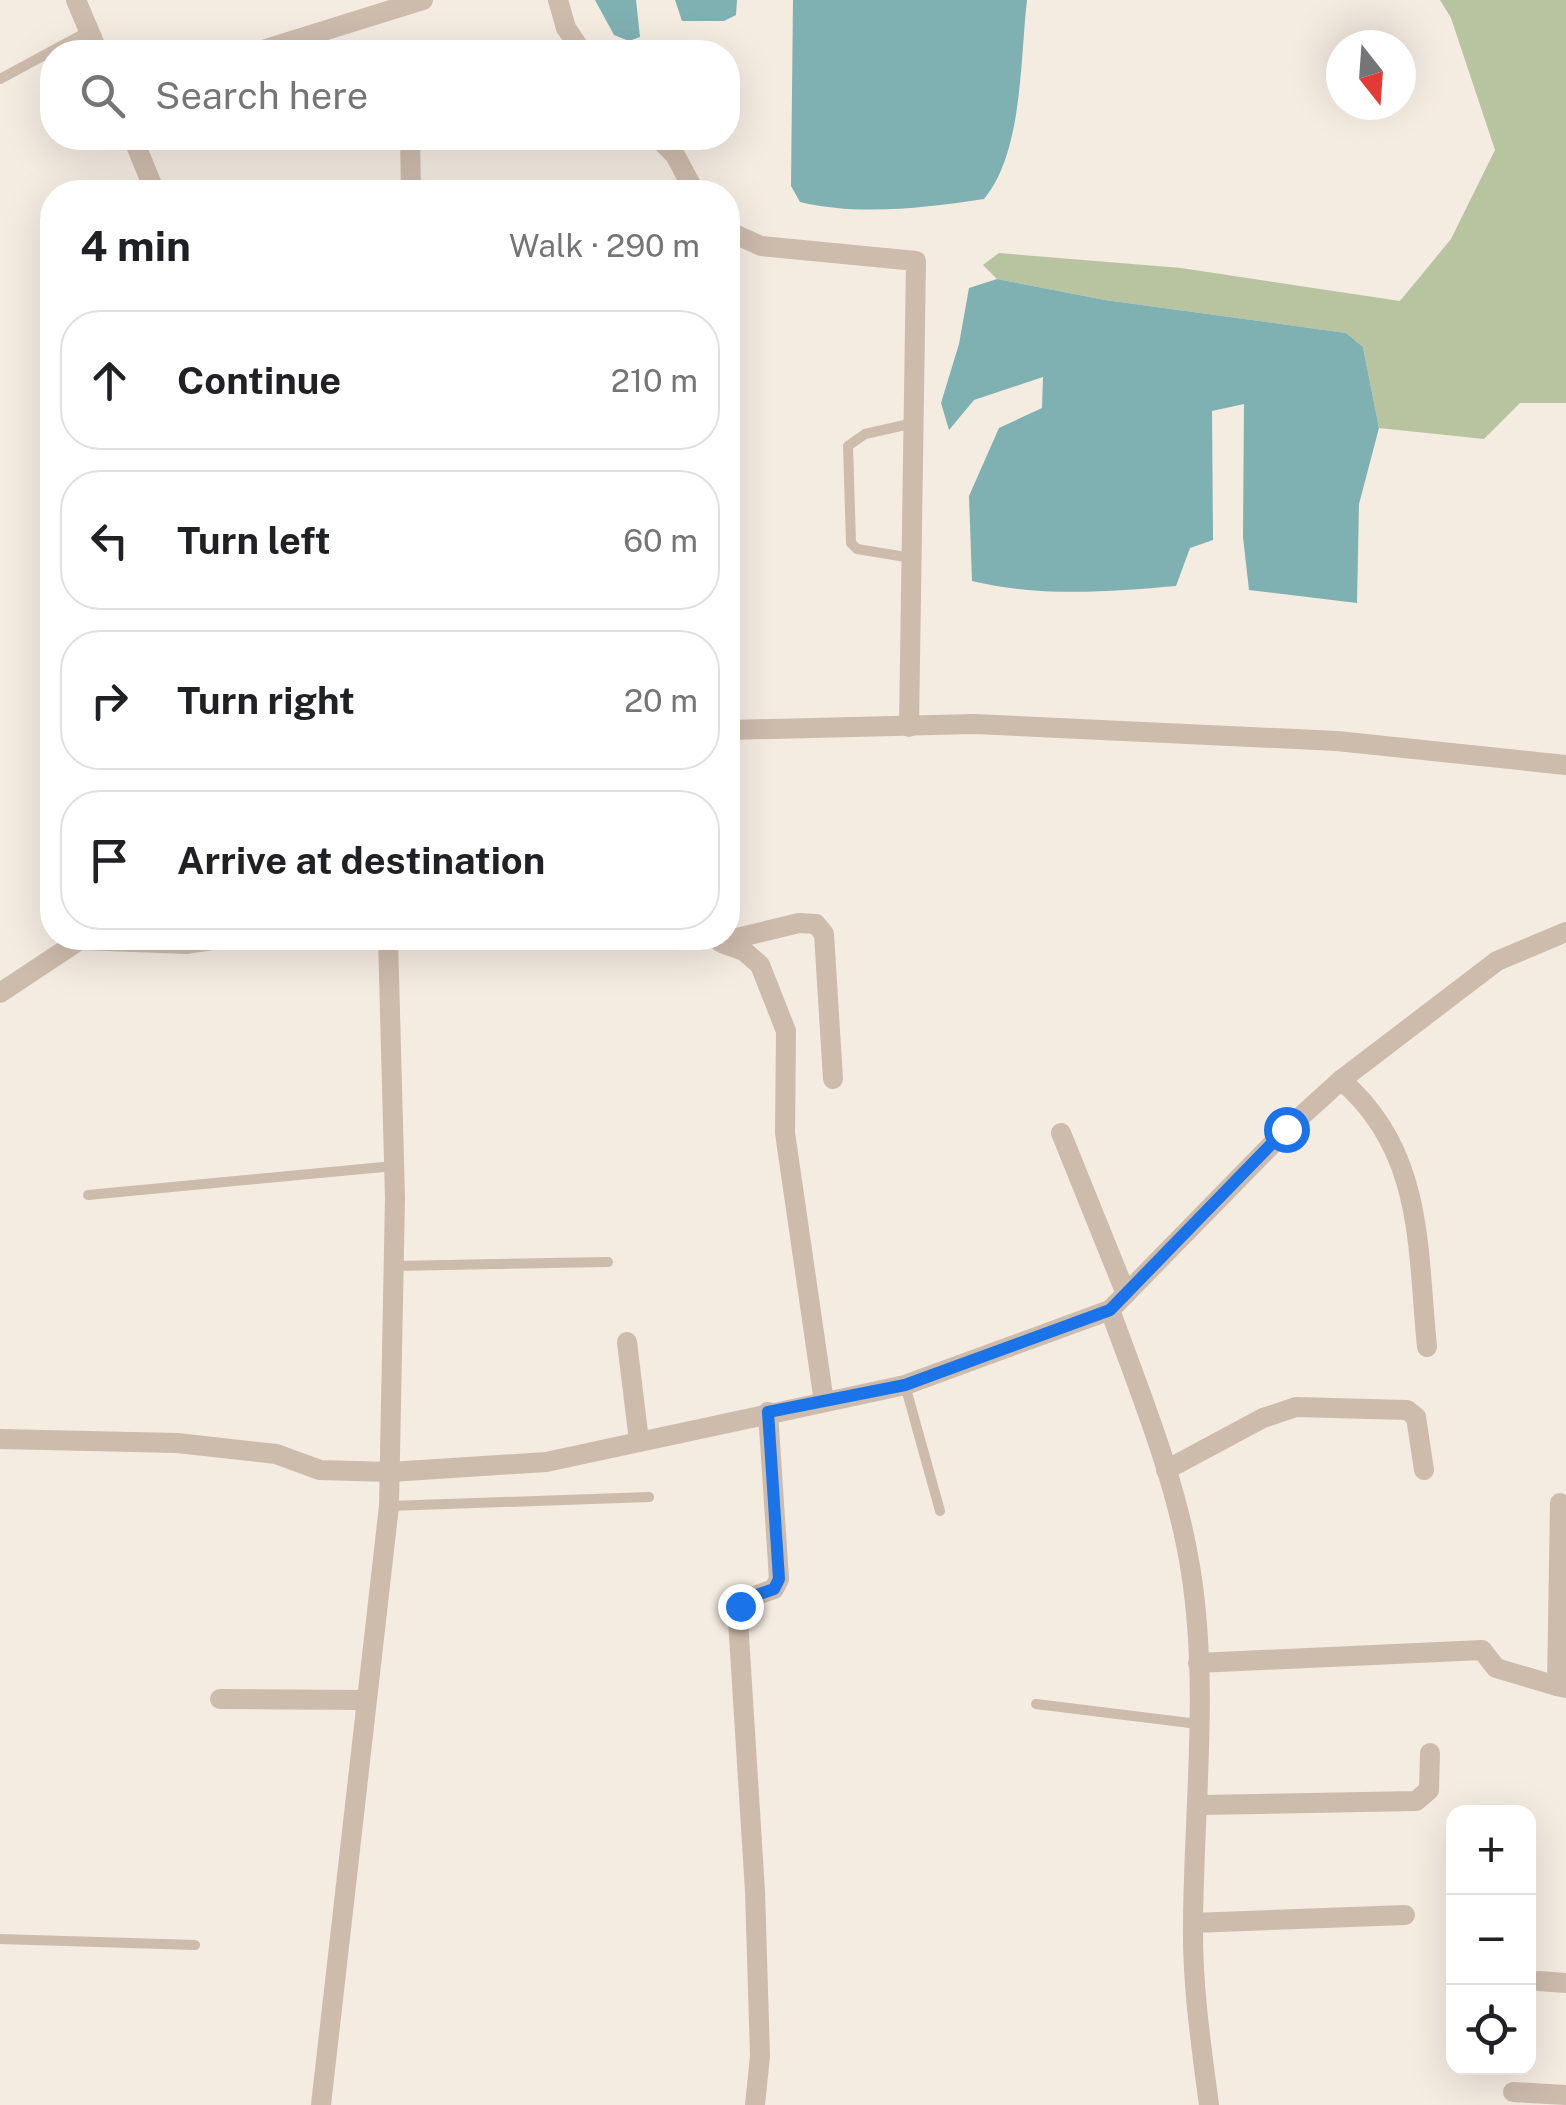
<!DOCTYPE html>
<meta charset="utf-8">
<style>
:root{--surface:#fff;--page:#f6f6f6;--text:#202124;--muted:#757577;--line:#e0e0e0}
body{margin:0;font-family:"Public Sans",sans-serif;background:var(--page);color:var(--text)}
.controls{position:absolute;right:30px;bottom:30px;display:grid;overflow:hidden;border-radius:20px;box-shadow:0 10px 40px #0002}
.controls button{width:90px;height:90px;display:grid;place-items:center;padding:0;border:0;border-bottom:2px solid var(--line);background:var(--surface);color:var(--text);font:50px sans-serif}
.compass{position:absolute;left:1326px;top:30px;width:90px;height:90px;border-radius:50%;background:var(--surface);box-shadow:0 10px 40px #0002;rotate:163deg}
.stop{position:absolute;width:30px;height:30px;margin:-22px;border:8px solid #1a73e8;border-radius:50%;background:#fff}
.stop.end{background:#1a73e8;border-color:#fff;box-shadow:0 2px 10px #0008}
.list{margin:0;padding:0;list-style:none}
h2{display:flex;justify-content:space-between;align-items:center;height:130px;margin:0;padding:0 40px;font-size:42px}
h2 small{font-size:32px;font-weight:400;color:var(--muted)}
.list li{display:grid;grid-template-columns:65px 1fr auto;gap:30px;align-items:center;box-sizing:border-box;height:140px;margin:0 20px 20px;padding:0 20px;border:2px solid var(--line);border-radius:40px}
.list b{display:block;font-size:38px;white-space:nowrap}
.list em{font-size:32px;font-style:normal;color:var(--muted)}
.icon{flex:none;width:55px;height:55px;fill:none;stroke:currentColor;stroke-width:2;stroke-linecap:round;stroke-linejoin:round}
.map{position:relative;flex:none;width:1566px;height:2105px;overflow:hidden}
.search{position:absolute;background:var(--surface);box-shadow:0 10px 40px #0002;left:40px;top:40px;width:700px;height:110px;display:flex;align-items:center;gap:25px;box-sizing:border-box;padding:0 35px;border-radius:40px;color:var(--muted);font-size:38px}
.panel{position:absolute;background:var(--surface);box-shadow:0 10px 40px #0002;left:40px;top:180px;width:700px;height:770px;border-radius:40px}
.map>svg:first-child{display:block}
</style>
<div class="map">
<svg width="1566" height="2105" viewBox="0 0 1566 2105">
<rect width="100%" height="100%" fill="#f4ebe1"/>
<polygon fill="#b8c4a0" points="1440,0 1566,0 1566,403 1520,403 1484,439 1379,428 1363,347 1346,333 1105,300 997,279 983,265 999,253 1181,268 1400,301 1451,239 1495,150 1451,18"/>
<g fill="#7fb0b2">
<polygon points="595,0 636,0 640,37 629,41 614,35"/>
<polygon points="675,0 737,0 736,15 724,21 682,21"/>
<path d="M 793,0 L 1027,0 C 1020,59 1023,153 984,199 C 925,208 858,216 800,202 L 791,186 Z"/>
<path d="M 997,279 L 1105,300 L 1346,333 L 1363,347 L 1379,428 L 1359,504 L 1357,603 L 1249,590 L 1243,537 L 1244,404 L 1212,411 L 1213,540 L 1190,548 L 1176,586 C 1106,592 1040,597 972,581 L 969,496 L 999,428 L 1042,408 L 1043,377 L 974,400 L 949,430 L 941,403 L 959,344 L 969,288 Z"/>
</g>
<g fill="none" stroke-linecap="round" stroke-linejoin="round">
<g stroke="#cdbbac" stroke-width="10">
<polyline points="0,79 89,31"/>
<polyline points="912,558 857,549 851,543 848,446 865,434 914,423"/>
<polyline points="88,1195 394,1166"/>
<polyline points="394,1266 608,1262"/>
<polyline points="905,1385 940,1511"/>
<polyline points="389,1506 649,1497"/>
<polyline points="1036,1704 1198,1724"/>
<polyline points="0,1939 195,1945"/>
</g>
<g stroke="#cdbbac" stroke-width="20">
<polyline points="76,0 98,52"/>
<polyline points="558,0 566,28 582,52"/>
<polyline points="256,52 423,0"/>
<polyline points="133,138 155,192"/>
<polyline points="410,138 411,192"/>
<polyline points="658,138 675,155 695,192"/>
<polyline points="728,231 761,246 916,261 909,727"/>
<polyline points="728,730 974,724 1337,741 1566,765"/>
<polyline points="79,940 186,944 225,938"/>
<polyline points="720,942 799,923 816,924 824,934 833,1079"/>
<polyline points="722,943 744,951 760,965 786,1031 785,1133 824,1402"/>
<polyline points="0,993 83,938"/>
<path d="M 1341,1080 C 1424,1151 1417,1247 1427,1347"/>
<polyline points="1061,1133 1126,1294"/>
<path d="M 1110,1310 C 1141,1395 1177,1482 1191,1572 C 1209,1688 1194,1806 1193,1923 C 1192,1983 1201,2045 1209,2105"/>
<polyline points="627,1342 639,1441"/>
<polyline points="0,1439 177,1443 276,1454 320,1470 390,1472 546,1462 905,1385 1110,1310 1287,1129 1341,1080 1497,961 1566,932"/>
<polyline points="1166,1470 1263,1418 1296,1407 1407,1410 1416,1417 1424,1470"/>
<polyline points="1560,1503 1557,1686 1566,1688"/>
<polyline points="1198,1663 1482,1650 1496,1668 1557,1686"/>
<polyline points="220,1699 366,1700"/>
<polyline points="1200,1805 1416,1801 1429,1790 1430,1753"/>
<polyline points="1193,1923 1405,1915"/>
<polyline points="1539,1981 1566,1983"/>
<polyline points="1513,2092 1566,2095"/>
<polyline points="321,2105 389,1506 395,1198 388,938"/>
<path d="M 755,2105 L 760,2056 L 755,1891 L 738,1620 C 740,1598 755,1596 774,1589 L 779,1579 L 768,1412"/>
</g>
</g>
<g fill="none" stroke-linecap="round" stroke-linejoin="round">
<polyline stroke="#1a73e8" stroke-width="12" points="740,1606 748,1598 774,1589 779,1579 768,1412 905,1385 1110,1310 1286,1129"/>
</g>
</svg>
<div class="controls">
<button>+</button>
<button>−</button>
<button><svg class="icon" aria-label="locate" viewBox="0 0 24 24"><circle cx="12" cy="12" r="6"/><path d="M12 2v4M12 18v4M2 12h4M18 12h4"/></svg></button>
</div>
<svg class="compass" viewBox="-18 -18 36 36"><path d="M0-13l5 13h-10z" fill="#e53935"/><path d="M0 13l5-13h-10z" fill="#757577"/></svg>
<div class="stop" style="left:1286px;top:1129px"></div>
<div class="stop end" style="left:740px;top:1606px"></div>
<div class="search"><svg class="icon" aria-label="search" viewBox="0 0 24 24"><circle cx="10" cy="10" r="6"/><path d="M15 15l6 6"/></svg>Search here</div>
<section class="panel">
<h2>4 min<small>Walk · 290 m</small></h2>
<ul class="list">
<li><svg class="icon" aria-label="ahead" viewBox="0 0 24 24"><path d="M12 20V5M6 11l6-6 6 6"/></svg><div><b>Continue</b></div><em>210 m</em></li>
<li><svg class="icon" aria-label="left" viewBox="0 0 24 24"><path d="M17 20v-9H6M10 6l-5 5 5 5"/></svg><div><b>Turn left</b></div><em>60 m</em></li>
<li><svg class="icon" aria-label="right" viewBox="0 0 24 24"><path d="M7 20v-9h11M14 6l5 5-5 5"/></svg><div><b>Turn right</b></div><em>20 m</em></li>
<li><svg class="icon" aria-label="arrive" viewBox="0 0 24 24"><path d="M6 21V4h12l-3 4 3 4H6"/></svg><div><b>Arrive at destination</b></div></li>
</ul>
</section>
</div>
